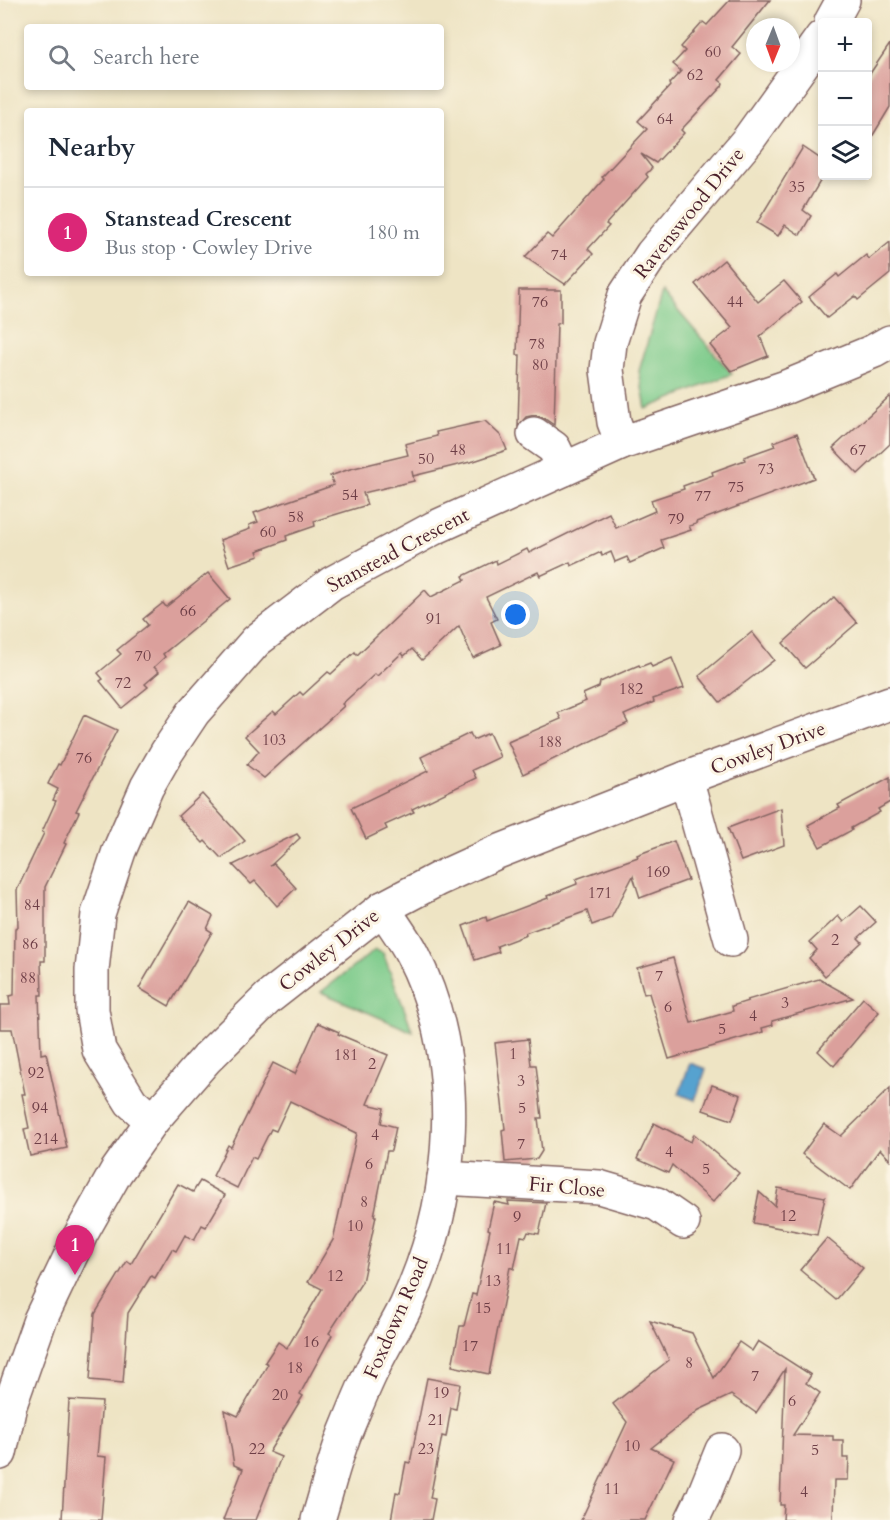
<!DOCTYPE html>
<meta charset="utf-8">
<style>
:root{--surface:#fff;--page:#f2f2f3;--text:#1f2937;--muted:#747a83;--line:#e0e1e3;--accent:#db2777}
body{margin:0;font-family:Cardo,serif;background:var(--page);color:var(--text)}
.controls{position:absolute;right:18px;top:18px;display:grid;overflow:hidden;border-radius:6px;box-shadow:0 3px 9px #0003}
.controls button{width:54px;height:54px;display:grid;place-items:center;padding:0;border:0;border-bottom:2px solid var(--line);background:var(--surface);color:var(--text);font:30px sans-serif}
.compass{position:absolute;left:746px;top:18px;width:54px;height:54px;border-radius:50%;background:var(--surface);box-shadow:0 3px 9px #0003;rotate:181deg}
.you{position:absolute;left:516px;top:615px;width:21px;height:21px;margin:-15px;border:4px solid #fff;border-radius:50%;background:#1a73e8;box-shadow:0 0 0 9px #1a73e833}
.badge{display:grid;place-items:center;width:39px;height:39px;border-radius:50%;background:var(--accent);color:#fff;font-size:20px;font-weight:700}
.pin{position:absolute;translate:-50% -50px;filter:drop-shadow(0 2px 3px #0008)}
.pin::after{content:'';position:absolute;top:32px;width:21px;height:18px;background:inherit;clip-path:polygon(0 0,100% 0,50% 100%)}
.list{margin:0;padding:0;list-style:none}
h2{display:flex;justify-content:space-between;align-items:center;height:78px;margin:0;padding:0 24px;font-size:26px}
h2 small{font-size:20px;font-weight:400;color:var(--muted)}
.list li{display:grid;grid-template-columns:39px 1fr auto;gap:18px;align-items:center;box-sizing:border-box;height:90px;padding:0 24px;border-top:2px solid var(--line)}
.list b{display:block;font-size:22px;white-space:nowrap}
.list p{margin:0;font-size:20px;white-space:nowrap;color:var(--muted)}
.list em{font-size:20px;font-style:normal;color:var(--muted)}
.icon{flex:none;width:33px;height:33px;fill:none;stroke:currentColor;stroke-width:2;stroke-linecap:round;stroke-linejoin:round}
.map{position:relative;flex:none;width:890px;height:1520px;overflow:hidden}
.search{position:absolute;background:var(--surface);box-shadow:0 3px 9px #0003;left:24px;top:24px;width:420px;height:66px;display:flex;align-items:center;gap:15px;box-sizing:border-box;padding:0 21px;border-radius:6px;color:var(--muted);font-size:22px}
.panel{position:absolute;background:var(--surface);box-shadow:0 3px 9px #0003;left:24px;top:108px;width:420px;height:168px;border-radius:6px}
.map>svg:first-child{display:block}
</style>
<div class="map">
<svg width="890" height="1520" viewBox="0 0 890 1520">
<rect width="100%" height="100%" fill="#fcf5e5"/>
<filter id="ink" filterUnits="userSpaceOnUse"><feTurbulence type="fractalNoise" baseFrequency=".0167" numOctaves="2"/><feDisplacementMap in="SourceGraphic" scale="12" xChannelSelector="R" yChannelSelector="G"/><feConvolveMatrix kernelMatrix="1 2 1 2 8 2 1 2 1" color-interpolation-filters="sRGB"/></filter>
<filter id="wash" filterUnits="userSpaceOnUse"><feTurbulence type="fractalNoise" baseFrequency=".008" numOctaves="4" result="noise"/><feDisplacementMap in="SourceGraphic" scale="24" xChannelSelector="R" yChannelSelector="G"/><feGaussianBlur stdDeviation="1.35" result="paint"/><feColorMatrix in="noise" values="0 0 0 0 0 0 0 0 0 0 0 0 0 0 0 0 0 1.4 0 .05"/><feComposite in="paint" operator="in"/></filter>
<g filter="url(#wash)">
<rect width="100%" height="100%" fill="#eee4c4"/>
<g fill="#7dcb8b" stroke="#64755b" stroke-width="1.5">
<polygon points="662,292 732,374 646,409 639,371"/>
<polygon points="375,950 383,953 413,1032 321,992"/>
</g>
<polygon fill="#56a2cf" stroke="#50607d" stroke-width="1.5" points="690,1063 706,1069 695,1100 679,1094"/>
<g id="blocks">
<g fill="#dba09c">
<polygon points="730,0 770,0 732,47 741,54 719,80 723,83 722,86 681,130 684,133 656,163 641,154 652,168 646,174 648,177 606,224 609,226 588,249 593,254 565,284 525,257 547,234 552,238 604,179 602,177 647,129 638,121 670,86 669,84 681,71 673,64 685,51 681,47 703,22 707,25"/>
<polygon points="890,44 890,107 867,145 867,78"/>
<polygon points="803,147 822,160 822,178 803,210 811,216 800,235 785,225 778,236 757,223"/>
<polygon points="890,242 890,274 858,300 855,296 827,318 809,297 837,274 839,277 866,255 869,259"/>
<polygon points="724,260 758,302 784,281 802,302 760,336 768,356 731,371 710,345 732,328 695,284"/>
<polygon points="519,290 561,290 561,323 557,324 554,425 545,419 535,415 526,417 518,426 520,355 517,355"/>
<polygon points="890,396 890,444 858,474 833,448"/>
<polygon points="485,421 501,436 507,450 474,461 413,476 412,471 414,481 363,493 367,505 314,521 315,526 286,536 287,540 257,551 259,556 229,566 220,540 250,529 249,525 258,522 254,513 334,485 330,476 350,469 408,455 405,444 437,436 436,432"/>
<polygon points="797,433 814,478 696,522 696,524 689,526 691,530 661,540 664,548 630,563 627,557 615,562 611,552 602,556 601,552 571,566 570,562 540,576 538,572 486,597 497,619 491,622 501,645 473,658 459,626 422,660 412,649 404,656 402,653 377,676 375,674 342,704 344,706 264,778 247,765 259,751 245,736 273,711 276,714 300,692 303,695 328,672 331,674 355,652 357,655 425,590 431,597 465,580 463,576 496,560 497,564 527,549 529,553 609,513 616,528 655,511 651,500 684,489 683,486 713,475 712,472 745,460 744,457 775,446 774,442"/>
<polygon points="208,573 230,599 163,654 165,657 154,667 159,672 145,684 148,687 122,708 100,681 103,679 98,673 121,654 117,650 148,625 143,619 163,603 166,607"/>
<polygon points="834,597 857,623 805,668 783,643"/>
<polygon points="752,632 774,660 720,702 699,676"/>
<polygon points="672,658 684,688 653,699 654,702 624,715 628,723 523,774 508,742 561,719 558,713 586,701 583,694 599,687 600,682 639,665 640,667 650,663 652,667"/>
<polygon points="84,715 117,730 76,811 79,812 64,843 66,844 45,887 45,961 41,961 42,995 39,995 41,1054 46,1053 67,1148 30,1156 24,1129 29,1128 22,1094 25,1094 12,1029 0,1029 0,1005 10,1005 9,996 14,995 15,928 18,927 17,890 44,833 42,832 56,801 53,800 58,789 48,784 58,764 60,765"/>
<polygon points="470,733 473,740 489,733 500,757 472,770 476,778 412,809 414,812 385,825 387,829 366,839 351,808 428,771 421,757"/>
<polygon points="890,777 890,802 878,809 880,812 851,828 852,830 820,847 808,825 840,808 838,805"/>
<polygon points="202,794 245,841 221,858 205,841 203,843 178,816"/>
<polygon points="781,808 784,845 741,861 728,828"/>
<polygon points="297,834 300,838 270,866 274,864 296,888 277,906 255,881 251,884 233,865"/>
<polygon points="674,841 688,880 640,898 633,876 611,918 592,925 587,911 525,933 526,935 497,946 499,952 475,960 463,926 486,917 487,921 548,898 547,896 577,884 576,879 638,857 637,855"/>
<polygon points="189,902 213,916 207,929 212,932 169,1006 139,988"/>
<polygon points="861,906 876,922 858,938 862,942 825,976 809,958 817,950 810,942 838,916 843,922"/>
<polygon points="673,958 691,1023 733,1011 732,1006 748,1001 747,1000 819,979 853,998 772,1021 773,1025 762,1028 763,1032 669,1059 649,993 644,994 637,968"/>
<polygon points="863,998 879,1012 834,1066 818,1051"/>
<polygon points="318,1023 339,1032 338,1034 388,1055 367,1104 384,1108 381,1123 396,1127 391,1151 387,1151 374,1216 376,1216 362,1282 329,1333 332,1335 300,1394 303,1396 269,1452 281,1457 256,1520 223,1520 243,1469 234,1465 225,1410 238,1416 268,1364 265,1362 278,1342 287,1348 322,1289 308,1282 333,1240 357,1133 290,1101 276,1131 271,1129 256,1159 252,1157 237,1188 213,1176 228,1145 231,1147 273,1063 295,1074"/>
<polygon points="528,1039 531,1065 536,1065 542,1118 538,1118 542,1151 537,1159 505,1162 502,1130 505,1129 495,1043"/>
<polygon points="712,1085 741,1095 732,1120 703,1110"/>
<polygon points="890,1088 890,1160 880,1149 850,1190 802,1154 824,1124 841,1136"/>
<polygon points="654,1123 691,1142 694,1134 739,1173 713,1202 672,1165 668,1173 637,1159"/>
<polygon points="200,1181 225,1195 206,1227 202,1225 194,1240 185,1235 176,1251 172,1249 155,1278 151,1276 128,1313 123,1383 90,1380 95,1314 127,1261 131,1264 178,1184 193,1192"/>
<polygon points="778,1188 825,1197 817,1235 753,1223 759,1192 775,1206"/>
<polygon points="508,1201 546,1203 539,1234 528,1232 526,1237 521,1236 514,1269 510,1267 489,1374 452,1366 460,1326 464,1326 472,1294 476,1295 490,1230 488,1229 494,1202 509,1205"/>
<polygon points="827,1238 863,1268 836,1300 800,1270"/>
<polygon points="650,1321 692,1333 714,1378 739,1342 752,1351 758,1341 811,1375 806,1383 820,1393 793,1435 833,1436 833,1440 843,1440 843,1458 849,1458 848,1480 834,1480 833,1520 783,1520 784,1505 780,1505 785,1369 756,1413 731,1395 699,1410 651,1448 674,1459 645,1520 581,1520 627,1422 613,1404 669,1360"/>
<polygon points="427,1378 460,1384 456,1409 451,1408 446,1437 442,1436 430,1498 435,1499 431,1520 391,1520 396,1492 400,1493 406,1462 410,1463"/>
<polygon points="69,1400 102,1402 97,1456 106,1457 101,1520 62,1519"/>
</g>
</g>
</g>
<g filter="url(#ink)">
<use href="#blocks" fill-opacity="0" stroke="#836461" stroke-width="1.5"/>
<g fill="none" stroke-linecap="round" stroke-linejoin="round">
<g stroke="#836461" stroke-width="36">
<g id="minor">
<polyline points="831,22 843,0"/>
<polyline points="534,434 554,448 564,469"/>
<polyline points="622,443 614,422 607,370 610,343 625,295 652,254 748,140 822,37"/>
<polyline points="686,778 731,940"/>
<polyline points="152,1121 131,1102 99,1050 92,1010 92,970 98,914 119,851 147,787 167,752 193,713 256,641 332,583 434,528 622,443 786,387 874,351 890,342"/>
<polyline points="444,1178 599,1187 657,1204 683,1222"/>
<polyline points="0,1453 10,1405 40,1320 81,1234 116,1172 152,1121 206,1059 268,998 383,908 438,879 495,853 686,778 890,703"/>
<path d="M 318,1520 C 327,1491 334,1461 345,1433 C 354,1411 363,1388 374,1366 C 383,1346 396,1327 406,1306 C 456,1199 467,1061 412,954 C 404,938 392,923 383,908"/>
<polyline points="692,1520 703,1497 722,1450"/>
</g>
</g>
<use href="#minor" stroke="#fff" stroke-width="33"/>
</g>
</g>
<g text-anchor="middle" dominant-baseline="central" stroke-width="6" stroke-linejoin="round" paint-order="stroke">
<g font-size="16" fill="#6e3f47">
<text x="713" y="52">60</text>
<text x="695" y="75">62</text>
<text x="665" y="119">64</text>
<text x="797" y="187">35</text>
<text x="559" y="255">74</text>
<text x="540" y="302">76</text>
<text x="735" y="302">44</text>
<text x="537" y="344">78</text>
<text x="540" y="365">80</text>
<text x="458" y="450">48</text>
<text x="858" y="450">67</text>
<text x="426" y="459">50</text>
<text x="766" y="469">73</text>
<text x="736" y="487">75</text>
<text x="350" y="495">54</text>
<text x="703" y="496">77</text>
<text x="296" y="517">58</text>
<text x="676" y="519">79</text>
<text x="268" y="532">60</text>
<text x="188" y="611">66</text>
<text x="434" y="619">91</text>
<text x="143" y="656">70</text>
<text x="123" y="683">72</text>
<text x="631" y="689">182</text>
<text x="274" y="740">103</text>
<text x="550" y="742">188</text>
<text x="84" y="758">76</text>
<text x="658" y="872">169</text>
<text x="600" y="893">171</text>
<text x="32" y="905">84</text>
<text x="835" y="940">2</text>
<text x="30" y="944">86</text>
<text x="659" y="976">7</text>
<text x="28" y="978">88</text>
<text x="785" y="1003">3</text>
<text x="668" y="1007">6</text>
<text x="753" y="1016">4</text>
<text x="722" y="1029">5</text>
<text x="513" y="1054">1</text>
<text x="346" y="1055">181</text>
<text x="372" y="1064">2</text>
<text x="36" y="1073">92</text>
<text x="521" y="1081">3</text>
<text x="40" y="1108">94</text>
<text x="522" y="1108">5</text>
<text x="375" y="1135">4</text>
<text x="46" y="1139">214</text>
<text x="521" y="1144">7</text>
<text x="669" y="1152">4</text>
<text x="369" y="1164">6</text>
<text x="706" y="1169">5</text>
<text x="364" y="1202">8</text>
<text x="788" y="1216">12</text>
<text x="517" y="1217">9</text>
<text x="355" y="1226">10</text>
<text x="504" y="1249">11</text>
<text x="335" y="1276">12</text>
<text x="493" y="1281">13</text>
<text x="483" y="1308">15</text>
<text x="311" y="1342">16</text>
<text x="470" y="1346">17</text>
<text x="689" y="1363">8</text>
<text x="295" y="1368">18</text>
<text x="755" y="1376">7</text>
<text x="441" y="1393">19</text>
<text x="280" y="1395">20</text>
<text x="792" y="1401">6</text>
<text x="436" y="1420">21</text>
<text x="632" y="1446">10</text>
<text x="257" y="1449">22</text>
<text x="426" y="1449">23</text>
<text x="815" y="1450">5</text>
<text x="612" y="1489">11</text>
<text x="804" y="1492">4</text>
</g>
<g font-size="20" fill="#4a1f2b" stroke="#fcf5e5">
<text transform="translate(689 213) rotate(-51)">Ravenswood Drive</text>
<text transform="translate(398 550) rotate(-28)">Stanstead Crescent</text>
<text transform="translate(768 748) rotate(-20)">Cowley Drive</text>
<text transform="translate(329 950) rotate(-38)">Cowley Drive</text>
<text transform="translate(567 1187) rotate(5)">Fir Close</text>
<text transform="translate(396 1318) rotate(-66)">Foxdown Road</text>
</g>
</g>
</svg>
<div class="controls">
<button>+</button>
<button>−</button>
<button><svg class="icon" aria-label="layers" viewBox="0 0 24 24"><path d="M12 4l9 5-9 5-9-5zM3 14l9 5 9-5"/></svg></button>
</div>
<svg class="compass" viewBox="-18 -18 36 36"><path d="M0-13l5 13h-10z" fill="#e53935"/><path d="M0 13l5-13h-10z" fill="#747a83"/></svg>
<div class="you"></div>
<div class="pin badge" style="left:75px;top:1275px">1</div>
<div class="search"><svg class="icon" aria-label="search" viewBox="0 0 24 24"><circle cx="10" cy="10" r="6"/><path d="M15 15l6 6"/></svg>Search here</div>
<section class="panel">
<h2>Nearby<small></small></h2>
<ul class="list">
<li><span class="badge">1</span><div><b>Stanstead Crescent</b><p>Bus stop · Cowley Drive</p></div><em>180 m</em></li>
</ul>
</section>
</div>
